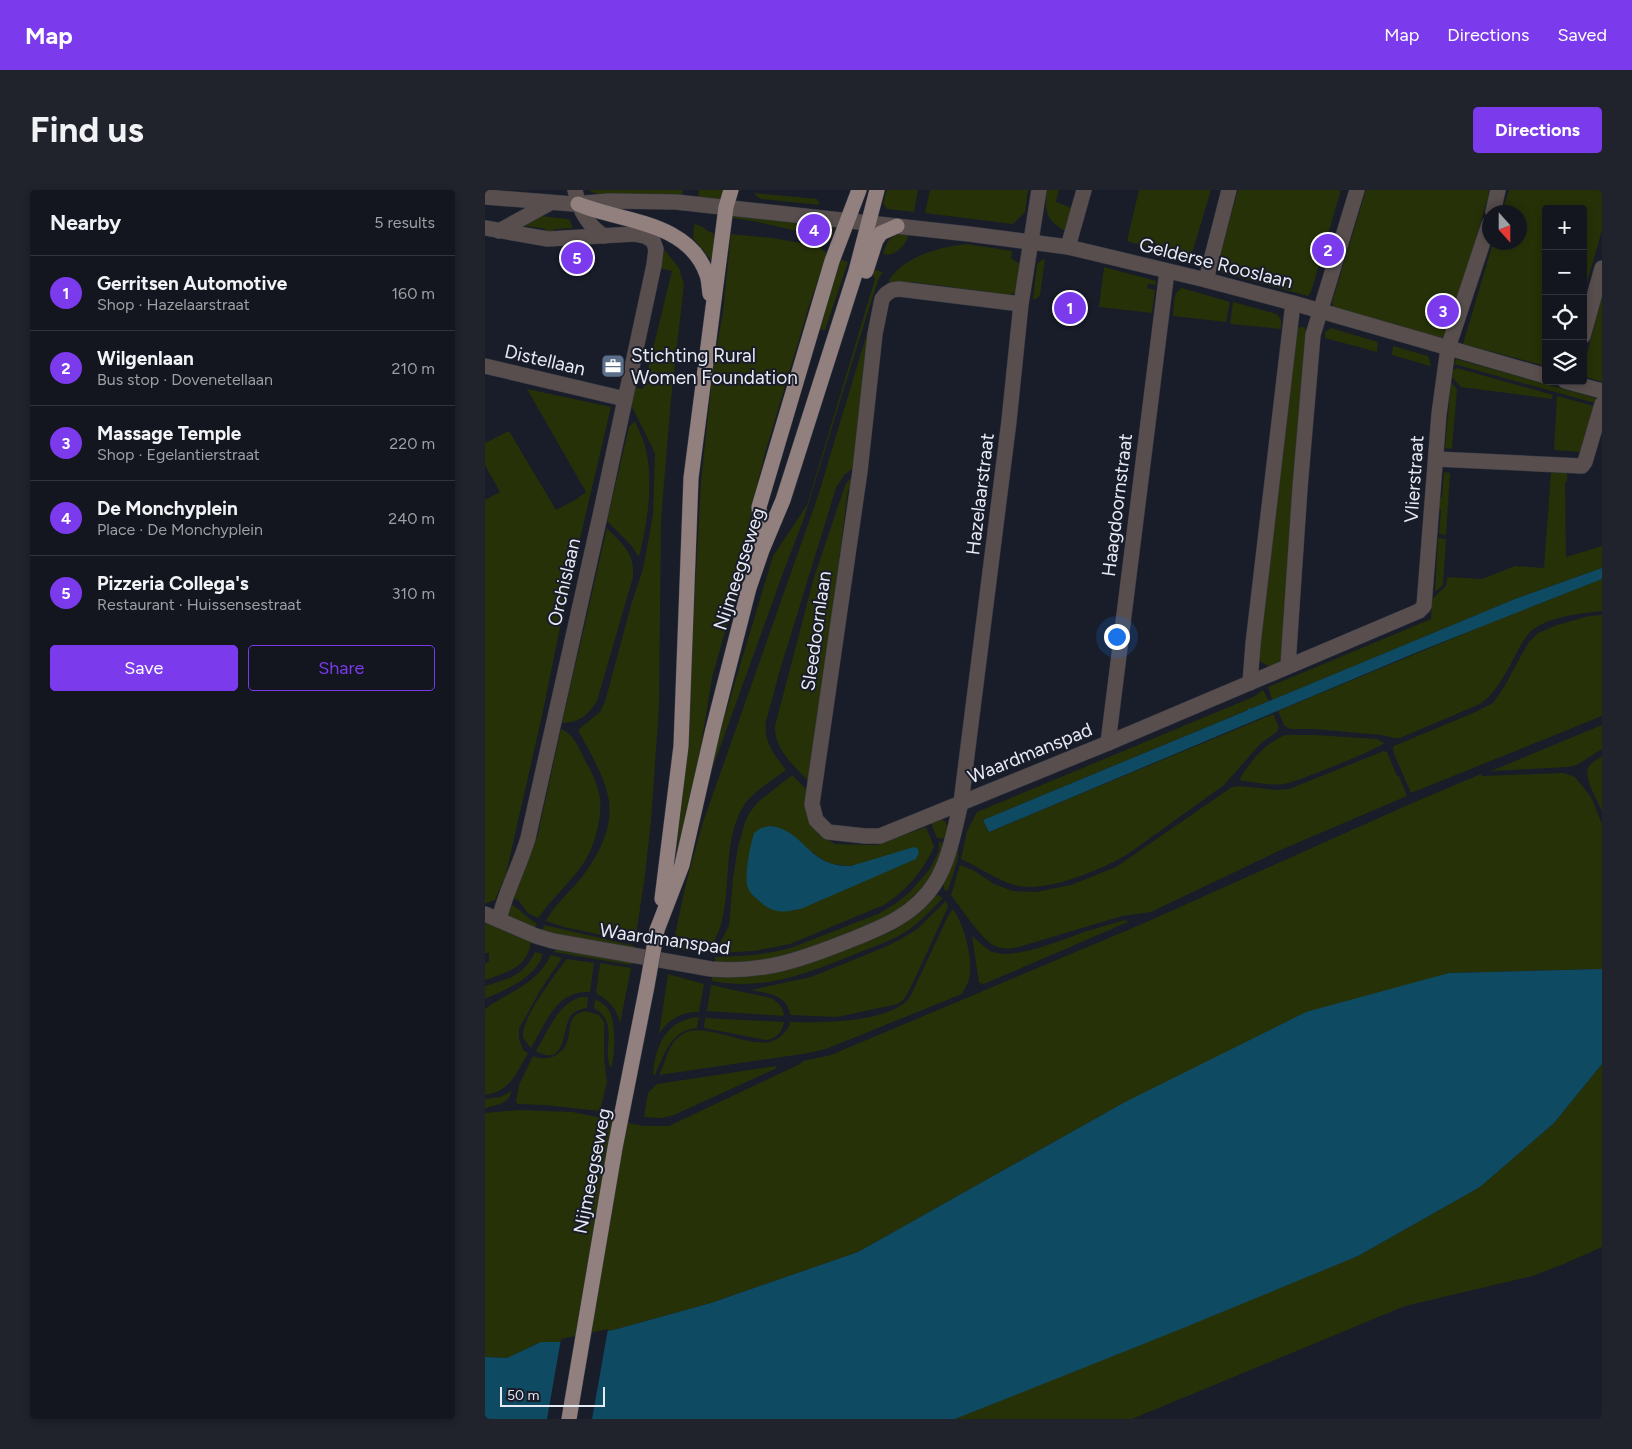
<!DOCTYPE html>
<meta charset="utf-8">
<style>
:root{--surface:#13151f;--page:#20222c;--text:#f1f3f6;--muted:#9d9fa4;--line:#32343d;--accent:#7c3aed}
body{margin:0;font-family:Figtree,sans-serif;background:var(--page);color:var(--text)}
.controls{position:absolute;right:15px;top:15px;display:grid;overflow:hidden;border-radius:5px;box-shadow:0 2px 8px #0003}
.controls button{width:45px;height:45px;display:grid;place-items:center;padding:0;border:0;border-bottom:1px solid var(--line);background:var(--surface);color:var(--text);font:25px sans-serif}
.compass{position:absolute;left:997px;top:15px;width:45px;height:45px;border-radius:50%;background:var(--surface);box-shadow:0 2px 8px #0003;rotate:159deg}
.scale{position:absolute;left:15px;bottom:12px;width:105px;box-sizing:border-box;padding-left:5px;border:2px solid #e7e9f3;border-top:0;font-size:14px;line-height:18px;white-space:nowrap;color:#e7e9f3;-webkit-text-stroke:4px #191c29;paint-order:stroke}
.you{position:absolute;left:631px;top:446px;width:18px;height:18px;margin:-12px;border:4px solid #fff;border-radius:50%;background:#1a73e8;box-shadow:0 0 0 8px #1a73e833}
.badge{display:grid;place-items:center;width:32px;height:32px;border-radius:50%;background:var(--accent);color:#fff;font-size:16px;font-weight:700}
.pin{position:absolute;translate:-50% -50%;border:2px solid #fff;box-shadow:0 1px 5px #0006}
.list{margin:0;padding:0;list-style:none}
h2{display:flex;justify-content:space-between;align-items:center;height:65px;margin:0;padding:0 20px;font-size:21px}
h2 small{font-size:16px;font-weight:400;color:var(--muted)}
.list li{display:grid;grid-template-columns:32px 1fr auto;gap:15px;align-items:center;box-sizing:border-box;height:75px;padding:0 20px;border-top:1px solid var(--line)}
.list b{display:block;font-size:19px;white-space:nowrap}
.list p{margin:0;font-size:16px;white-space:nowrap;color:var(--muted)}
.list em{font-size:16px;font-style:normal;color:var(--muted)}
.actions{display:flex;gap:10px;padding:15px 20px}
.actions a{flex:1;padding:11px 0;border:1px solid var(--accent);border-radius:5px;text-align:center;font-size:18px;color:var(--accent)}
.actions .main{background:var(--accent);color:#fff}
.icon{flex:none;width:28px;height:28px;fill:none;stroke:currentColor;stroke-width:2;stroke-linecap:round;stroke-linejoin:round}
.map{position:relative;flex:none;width:1117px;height:1229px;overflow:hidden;border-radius:5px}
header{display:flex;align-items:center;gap:30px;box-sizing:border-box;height:70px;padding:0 25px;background:var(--accent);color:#fff}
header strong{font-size:24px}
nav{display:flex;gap:28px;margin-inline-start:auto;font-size:18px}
.intro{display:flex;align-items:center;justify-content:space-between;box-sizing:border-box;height:120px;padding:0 30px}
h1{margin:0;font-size:35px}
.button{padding:12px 22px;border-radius:5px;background:var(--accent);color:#fff;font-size:18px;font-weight:700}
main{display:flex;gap:30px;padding:0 30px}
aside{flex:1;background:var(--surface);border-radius:5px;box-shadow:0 2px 8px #0003}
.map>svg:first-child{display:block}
</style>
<header>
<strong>Map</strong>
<nav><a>Map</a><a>Directions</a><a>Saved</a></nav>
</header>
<div class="intro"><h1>Find us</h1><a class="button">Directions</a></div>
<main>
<aside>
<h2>Nearby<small>5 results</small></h2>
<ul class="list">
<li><span class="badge">1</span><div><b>Gerritsen Automotive</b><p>Shop · Hazelaarstraat</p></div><em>160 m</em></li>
<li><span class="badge">2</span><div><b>Wilgenlaan</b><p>Bus stop · Dovenetellaan</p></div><em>210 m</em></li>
<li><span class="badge">3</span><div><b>Massage Temple</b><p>Shop · Egelantierstraat</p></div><em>220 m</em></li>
<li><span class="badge">4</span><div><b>De Monchyplein</b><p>Place · De Monchyplein</p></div><em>240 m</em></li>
<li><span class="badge">5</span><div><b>Pizzeria Collega's</b><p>Restaurant · Huissensestraat</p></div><em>310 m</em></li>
</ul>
<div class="actions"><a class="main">Save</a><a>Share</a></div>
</aside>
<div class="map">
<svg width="1117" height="1229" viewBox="0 0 1117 1229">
<rect width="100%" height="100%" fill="#191c29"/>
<g fill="#263108" fill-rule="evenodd">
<polygon points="103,0 198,0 197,9 117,6"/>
<polygon points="214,0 239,0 236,11 213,10"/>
<polygon points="402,0 433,0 429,22 402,19 398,13"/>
<polygon points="445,0 543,0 540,22 528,34 440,23"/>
<path d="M 562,0 L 574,0 L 571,12 L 590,19 L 584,43 C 562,31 559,24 562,0 Z"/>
<polygon points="654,0 726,0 705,70 642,51"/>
<polygon points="753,0 856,0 826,102 823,106 734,82 732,75"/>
<polygon points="881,0 1004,0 1004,4 963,144 959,148 883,129 848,117 847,112"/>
<polygon points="1024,0 1117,0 1117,40 1098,107 1098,19 1061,19 1061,176 978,154 1008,53 1034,52 1034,22 1017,22"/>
<polygon points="270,3 332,9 335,15 276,9 271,6"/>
<polygon points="249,22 350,33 346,49 268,31 247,28"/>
<polygon points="55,26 84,29 88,38 69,39 65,44 62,44 60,39 36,35"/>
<path d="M 209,34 C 220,36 221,42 229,43 L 228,46 L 230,49 L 226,70 L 208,48 Z"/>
<path d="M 425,42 C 422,53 411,68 398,64 C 402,48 408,44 425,42 Z"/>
<polygon points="246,44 288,48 332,56 342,63 324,116 281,260 267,315 259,374 227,488 213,574 190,674 200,584 216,292 228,178 238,122"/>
<path d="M 482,54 L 527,61 L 526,68 L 535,74 C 532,101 537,106 508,107 L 504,102 L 427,92 L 422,96 L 405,94 L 404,90 C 420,66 454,57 482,54 Z"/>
<path d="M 179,59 L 194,78 L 199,94 L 186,209 L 176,329 L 174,517 L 166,631 L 160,685 L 150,752 L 79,737 L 61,731 C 70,714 85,702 97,687 C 113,666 130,635 123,606 C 118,583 104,561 93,540 L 115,522 L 120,512 L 146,415 L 158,379 L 168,325 L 170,263 L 145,213 L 148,197 L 158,199 L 187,81 L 175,78 Z"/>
<polygon points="355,69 363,72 340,140 334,139"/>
<polygon points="558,69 560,69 555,105 551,109 548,109 552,74"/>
<polygon points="619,77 671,91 671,95 663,94 662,98 670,100 667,123 614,117"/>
<polygon points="387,79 398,82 394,88 385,115 318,331 298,383 224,588 219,595 288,366 322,315 390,89 386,81"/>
<path d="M 697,98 L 745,112 L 741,132 L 688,126 C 689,117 687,102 697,98 Z"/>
<polygon points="1117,106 1117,192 1098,186 1098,179"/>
<polygon points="748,112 792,124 796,130 796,139 745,134"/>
<path d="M 391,113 L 370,277 L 359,285 L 351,298 L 295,480 L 281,531 C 278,551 289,565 301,580 C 288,590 266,603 258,617 C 237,653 247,700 235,738 C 232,747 227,754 223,762 L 187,759 L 201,693 L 217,635 L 333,306 Z"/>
<polygon points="815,137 819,137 822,142 796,470 792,474 783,476 773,470 805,186 813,138"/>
<polygon points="846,138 893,152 892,162 840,148 840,142"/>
<polygon points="908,156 943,166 946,175 945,176 907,165"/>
<polygon points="971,169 1111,208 1110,213 969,174"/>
<polygon points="972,178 1068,205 1067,209 976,197 966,186 967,181"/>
<polygon points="966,192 972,199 967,259 960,258"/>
<polygon points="42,199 126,217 81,408 58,521 21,684 10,710 0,714 0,310 15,302 0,275 0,253 24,241 71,320 90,310 101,302"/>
<polygon points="1072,206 1109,216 1097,262 1069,260"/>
<path d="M 150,231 C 154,241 159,250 161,260 C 169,294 162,334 154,367 L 146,355 L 122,331 L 144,237 Z"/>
<polygon points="959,282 965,283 961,345 954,344 956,320 952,316 952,310 957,307"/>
<polygon points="1066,283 1082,283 1082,291 1080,292 1081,367 1117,356 1117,378 1030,409 787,510 783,497 946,429 947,409 961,396 962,387 997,389 1030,376 1059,378"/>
<path d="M 367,287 L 368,296 L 363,300 L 326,589 L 324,592 C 309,575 289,560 290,536 L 329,387 L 361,293 Z"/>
<path d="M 122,338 C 137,354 150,363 148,387 L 112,511 C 102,526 95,532 77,533 Z"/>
<polygon points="953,348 961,349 958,395 950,402"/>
<path d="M 1117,389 L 1117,421 C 1097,423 1062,427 1046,441 C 1036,451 1029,469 1022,481 C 1014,494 1008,505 995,514 L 915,548 L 910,548 L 896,545 L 830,539 L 805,539 L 799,535 L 793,521 L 1005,433 Z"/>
<polygon points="1117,425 1117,526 926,603 909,564 908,558 909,556 988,523 1008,513 1019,497 1043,453 1053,443 1072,435 1104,426"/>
<path d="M 778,500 L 784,511 L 498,630 L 504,642 L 788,524 L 794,537 L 792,542 L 776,553 L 739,595 L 643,664 C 616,680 560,704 529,695 C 510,689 494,677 476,669 L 482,641 L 492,622 L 768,507 Z"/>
<polygon points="1117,535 1117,559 1092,575 1083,577 1006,581"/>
<path d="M 76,539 C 90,545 94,559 101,572 C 107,582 113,596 115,608 C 117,627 110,655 100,671 C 86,692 67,708 53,728 L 43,723 L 33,710 L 27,708 L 46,652 L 52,648 Z"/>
<path d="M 800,545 L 829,545 L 892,549 L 899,553 C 892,560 811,592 799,594 C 784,596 768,592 754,590 C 765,572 780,553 800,545 Z"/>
<path d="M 899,561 L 902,562 L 912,586 L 914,586 L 922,606 L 798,659 L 666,722 L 637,726 L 530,758 C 524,759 516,759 510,756 C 496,749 477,719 466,705 L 475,675 L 488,680 L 509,694 L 528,701 L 551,702 L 586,695 L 631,677 L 747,597 L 755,596 L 791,600 L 804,599 Z"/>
<path d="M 1117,566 L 1117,621 C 1113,611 1097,586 1104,576 C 1107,572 1113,569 1117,566 Z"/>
<polygon points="1078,583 1090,587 1106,607 1117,634 1117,779 964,783 640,912 373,1062 226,1113 132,1139 74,1152 56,1152 22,1168 0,1167 0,923 33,920 87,922 159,936 184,936 315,874 318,871 346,865 657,734 925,614 996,584 997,586"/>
<path d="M 307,585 L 324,602 L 326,627 L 333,644 L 350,654 L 391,655 L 441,637 L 449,657 C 438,681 421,701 399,715 L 305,754 L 269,761 L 234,763 L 231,760 L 244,736 L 248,688 L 253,657 L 260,632 L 265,622 L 273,612 ZM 269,643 L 327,662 L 338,670 L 347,674 L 366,676 L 433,659 L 434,663 L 431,669 L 307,721 L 262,683 Z"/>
<polygon points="454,629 460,631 462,636 461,649 452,648 445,631"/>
<path d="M 454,652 L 460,653 L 453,674 L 437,700 L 409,725 L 345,752 L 284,771 L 230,773 L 230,767 C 257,766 283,765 308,757 L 393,724 L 410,714 L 424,703 L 445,679 L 454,661 Z"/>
<path d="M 473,656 C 475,669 467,687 463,700 L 460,701 L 458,694 Z"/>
<path d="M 453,705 L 458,708 C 445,721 433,735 417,744 C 402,753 384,758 368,765 C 320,784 280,801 227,791 L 227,786 C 284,790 318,776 368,757 C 388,749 410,742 427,728 C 434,721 441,713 448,706 Z"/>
<path d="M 461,711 L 463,717 L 425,799 L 419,809 L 413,814 L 352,827 L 305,825 C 303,805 282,803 266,800 L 326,787 L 400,757 L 416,749 L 432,739 Z"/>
<path d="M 24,713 C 34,718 42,728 52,734 L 50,738 L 24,727 L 23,721 Z"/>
<path d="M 468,719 C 479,734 489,770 484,789 C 483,794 479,799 477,804 L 341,859 L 324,863 L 174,885 C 181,872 182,855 196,845 C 222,827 274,869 297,845 C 301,841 304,838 305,832 C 335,833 406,833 425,807 L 464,724 Z"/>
<path d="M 640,730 L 643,732 L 499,794 L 494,793 L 487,746 C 494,751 500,759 508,762 C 532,770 578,749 602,741 C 615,737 627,734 640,730 Z"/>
<path d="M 0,733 L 46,751 C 43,778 22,782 0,790 L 0,774 L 4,771 L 4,763 L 0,763 Z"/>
<polygon points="59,735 150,756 149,760 85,748 57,741"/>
<polygon points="71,760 76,760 147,772 146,775 69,762"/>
<path d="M 50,762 L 58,764 C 51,788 20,800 0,809 L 0,796 C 24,788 38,787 50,762 Z"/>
<path d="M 66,765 L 77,768 L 56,799 L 34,839 L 34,848 L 38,860 L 43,863 C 32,882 25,902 0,905 L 0,819 C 25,801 51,795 66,765 Z"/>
<path d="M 82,769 L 109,773 L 105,802 C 71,800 61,833 46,858 L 38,848 C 35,830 70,784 82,769 Z"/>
<path d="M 115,773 L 146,778 L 135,834 C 132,818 124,811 111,803 Z"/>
<path d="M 183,784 L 219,794 L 214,822 C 196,822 184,829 174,844 Z"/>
<path d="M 226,795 L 286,808 C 293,812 298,817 299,826 L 222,821 Z"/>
<path d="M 96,807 L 103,807 L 102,818 C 95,819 89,821 85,827 C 77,841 81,878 51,861 C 63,841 72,814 96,807 Z"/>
<path d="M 110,809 C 116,812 122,816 125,822 C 131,835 130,866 126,879 C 116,859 135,833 109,818 Z"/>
<path d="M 101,821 L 114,825 L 119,832 L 119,869 L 122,892 L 115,921 L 59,915 L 33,914 L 31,911 L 34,895 L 48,866 C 61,872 77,866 82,852 C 85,845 83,836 88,828 C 90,824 96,822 101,821 Z"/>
<path d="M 214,827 L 212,838 C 185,841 180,863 170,885 L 168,885 C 170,857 181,829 214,827 Z"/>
<path d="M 220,828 L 299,832 C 297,843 291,849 280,850 L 219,838 Z"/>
<polygon points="1117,874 1117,1057 1079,1074 1047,1086 920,1116 647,1229 470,1229 873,1066 995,997 1069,933"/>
<polygon points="291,876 292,878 189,925 177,928 159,927 163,903 172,894"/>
<path d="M 27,901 C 23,914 12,915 0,918 L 0,909 L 15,907 Z"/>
</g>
<g fill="#0f4a63">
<polygon points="1117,378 1117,389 935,461 504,642 498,630 763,520 764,517 765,519 1030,409"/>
<path d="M 285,636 C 311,639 318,659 338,670 C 347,675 356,676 366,676 L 429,657 L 433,659 L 434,663 L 431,669 L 318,718 C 297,724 286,723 271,708 C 266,704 264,701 262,695 C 260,681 265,657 269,643 L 276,638 Z"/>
<polygon points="1117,779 1117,874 1069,933 995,997 873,1066 691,1141 470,1229 0,1229 0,1167 22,1168 56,1152 74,1152 132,1139 226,1113 373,1062 640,912 821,822 964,783"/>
</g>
<polygon fill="#191c29" points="123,1139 107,1229 62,1229 76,1149"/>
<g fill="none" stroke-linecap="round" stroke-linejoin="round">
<g stroke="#363945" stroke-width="16">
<g id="minor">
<path d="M 90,0 C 94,20 102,35 119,46"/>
<polyline points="0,7 88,14 124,11 191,12 484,44 583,57 721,90 808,113 1061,186"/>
<polyline points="1008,22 1013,0"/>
<path d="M 0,38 L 63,49 L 149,44 L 160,46 L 168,51 L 171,59 L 169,75 L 115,326 L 43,648 C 35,676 20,702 14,730"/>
<polyline points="14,41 65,13"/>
<polyline points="583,57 599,0"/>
<polyline points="721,90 744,0"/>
<polyline points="536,114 414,99 407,100 401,104 397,109 390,144 375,281 327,614 331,630 343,642 380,646 395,646 476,613 524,231 536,114 554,0"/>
<polyline points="1098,146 1117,78"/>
<polyline points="0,176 140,209"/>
<polyline points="1080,191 1117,201"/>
<polyline points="951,269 1097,276 1100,272 1117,214"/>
<polyline points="803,475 815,298 828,145 872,0"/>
<polyline points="765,493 768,454 808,113"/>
<polyline points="623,553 682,81"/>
<path d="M 0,724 L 51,746 L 68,751 L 226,779 C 279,783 315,770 363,751 C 396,738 430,725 450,693 C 465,669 469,640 476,613 L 623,553 L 934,421 L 939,416 L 954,224 L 963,158 L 1004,34"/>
</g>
</g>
<g stroke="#363945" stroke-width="16">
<g id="major">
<path d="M 93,14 C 136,32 204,31 222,85 C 224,91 224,98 225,104"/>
<polyline points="381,81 391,50 396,43 412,36"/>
<polyline points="277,356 274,317 347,71 374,0"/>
<polyline points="177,709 196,556 206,288 241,17 246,0"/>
<polyline points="172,740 197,675 228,539 264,398 277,360 298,310 371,81 392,0"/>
<polyline points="84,1229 130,958 162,796"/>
</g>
</g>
<use href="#minor" stroke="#574e4d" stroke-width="15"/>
<use href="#major" stroke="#91807d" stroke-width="15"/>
<g stroke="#363945" stroke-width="16" stroke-linecap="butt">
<polyline id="major-bridge" points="162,796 172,740"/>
</g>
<use href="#major-bridge" stroke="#91807d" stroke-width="15"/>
</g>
<defs>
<g id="office-square" transform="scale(1.25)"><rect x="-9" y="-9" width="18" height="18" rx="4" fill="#5c6f8a" stroke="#191c29"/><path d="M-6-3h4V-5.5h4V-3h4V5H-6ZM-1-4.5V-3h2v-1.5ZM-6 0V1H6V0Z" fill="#fff"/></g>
</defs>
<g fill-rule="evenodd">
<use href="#office-square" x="128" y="176"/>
</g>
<g text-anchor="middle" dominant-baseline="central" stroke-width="4" stroke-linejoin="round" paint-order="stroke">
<g font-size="19" fill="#e7e9f3" stroke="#191c29">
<text transform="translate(731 73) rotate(14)">Gelderse Rooslaan</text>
<text transform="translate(60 170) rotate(13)">Distellaan</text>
<text transform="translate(929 289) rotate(-86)">Vlierstraat</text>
<text transform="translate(495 304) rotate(-83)">Hazelaarstraat</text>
<text transform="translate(632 315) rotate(-83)">Haagdoornstraat</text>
<text transform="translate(254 379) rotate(-72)">Nijmeegseweg</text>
<text transform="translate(79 392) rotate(-77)">Orchislaan</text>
<text transform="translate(331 441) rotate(-82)">Sleedoornlaan</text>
<text transform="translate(545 563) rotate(-22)">Waardmanspad</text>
<text transform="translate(180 749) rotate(8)">Waardmanspad</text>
<text transform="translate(107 981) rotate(-79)">Nijmeegseweg</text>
</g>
<g font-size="19" fill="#e7e9f3" stroke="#191c29" text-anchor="start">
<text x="146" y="165">Stichting Rural<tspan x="146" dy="22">Women Foundation</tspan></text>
</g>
</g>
</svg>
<div class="controls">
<button>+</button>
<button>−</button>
<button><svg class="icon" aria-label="locate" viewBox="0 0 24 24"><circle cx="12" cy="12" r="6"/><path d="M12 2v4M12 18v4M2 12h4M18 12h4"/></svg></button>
<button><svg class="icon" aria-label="layers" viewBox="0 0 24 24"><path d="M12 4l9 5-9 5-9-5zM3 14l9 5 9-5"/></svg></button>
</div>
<svg class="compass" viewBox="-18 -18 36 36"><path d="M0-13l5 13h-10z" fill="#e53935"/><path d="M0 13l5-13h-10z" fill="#9d9fa4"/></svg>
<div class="scale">50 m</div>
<div class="you"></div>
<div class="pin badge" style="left:585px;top:118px">1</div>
<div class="pin badge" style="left:843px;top:60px">2</div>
<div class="pin badge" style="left:958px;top:121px">3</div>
<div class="pin badge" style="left:329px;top:40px">4</div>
<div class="pin badge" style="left:92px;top:68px">5</div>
</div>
</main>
